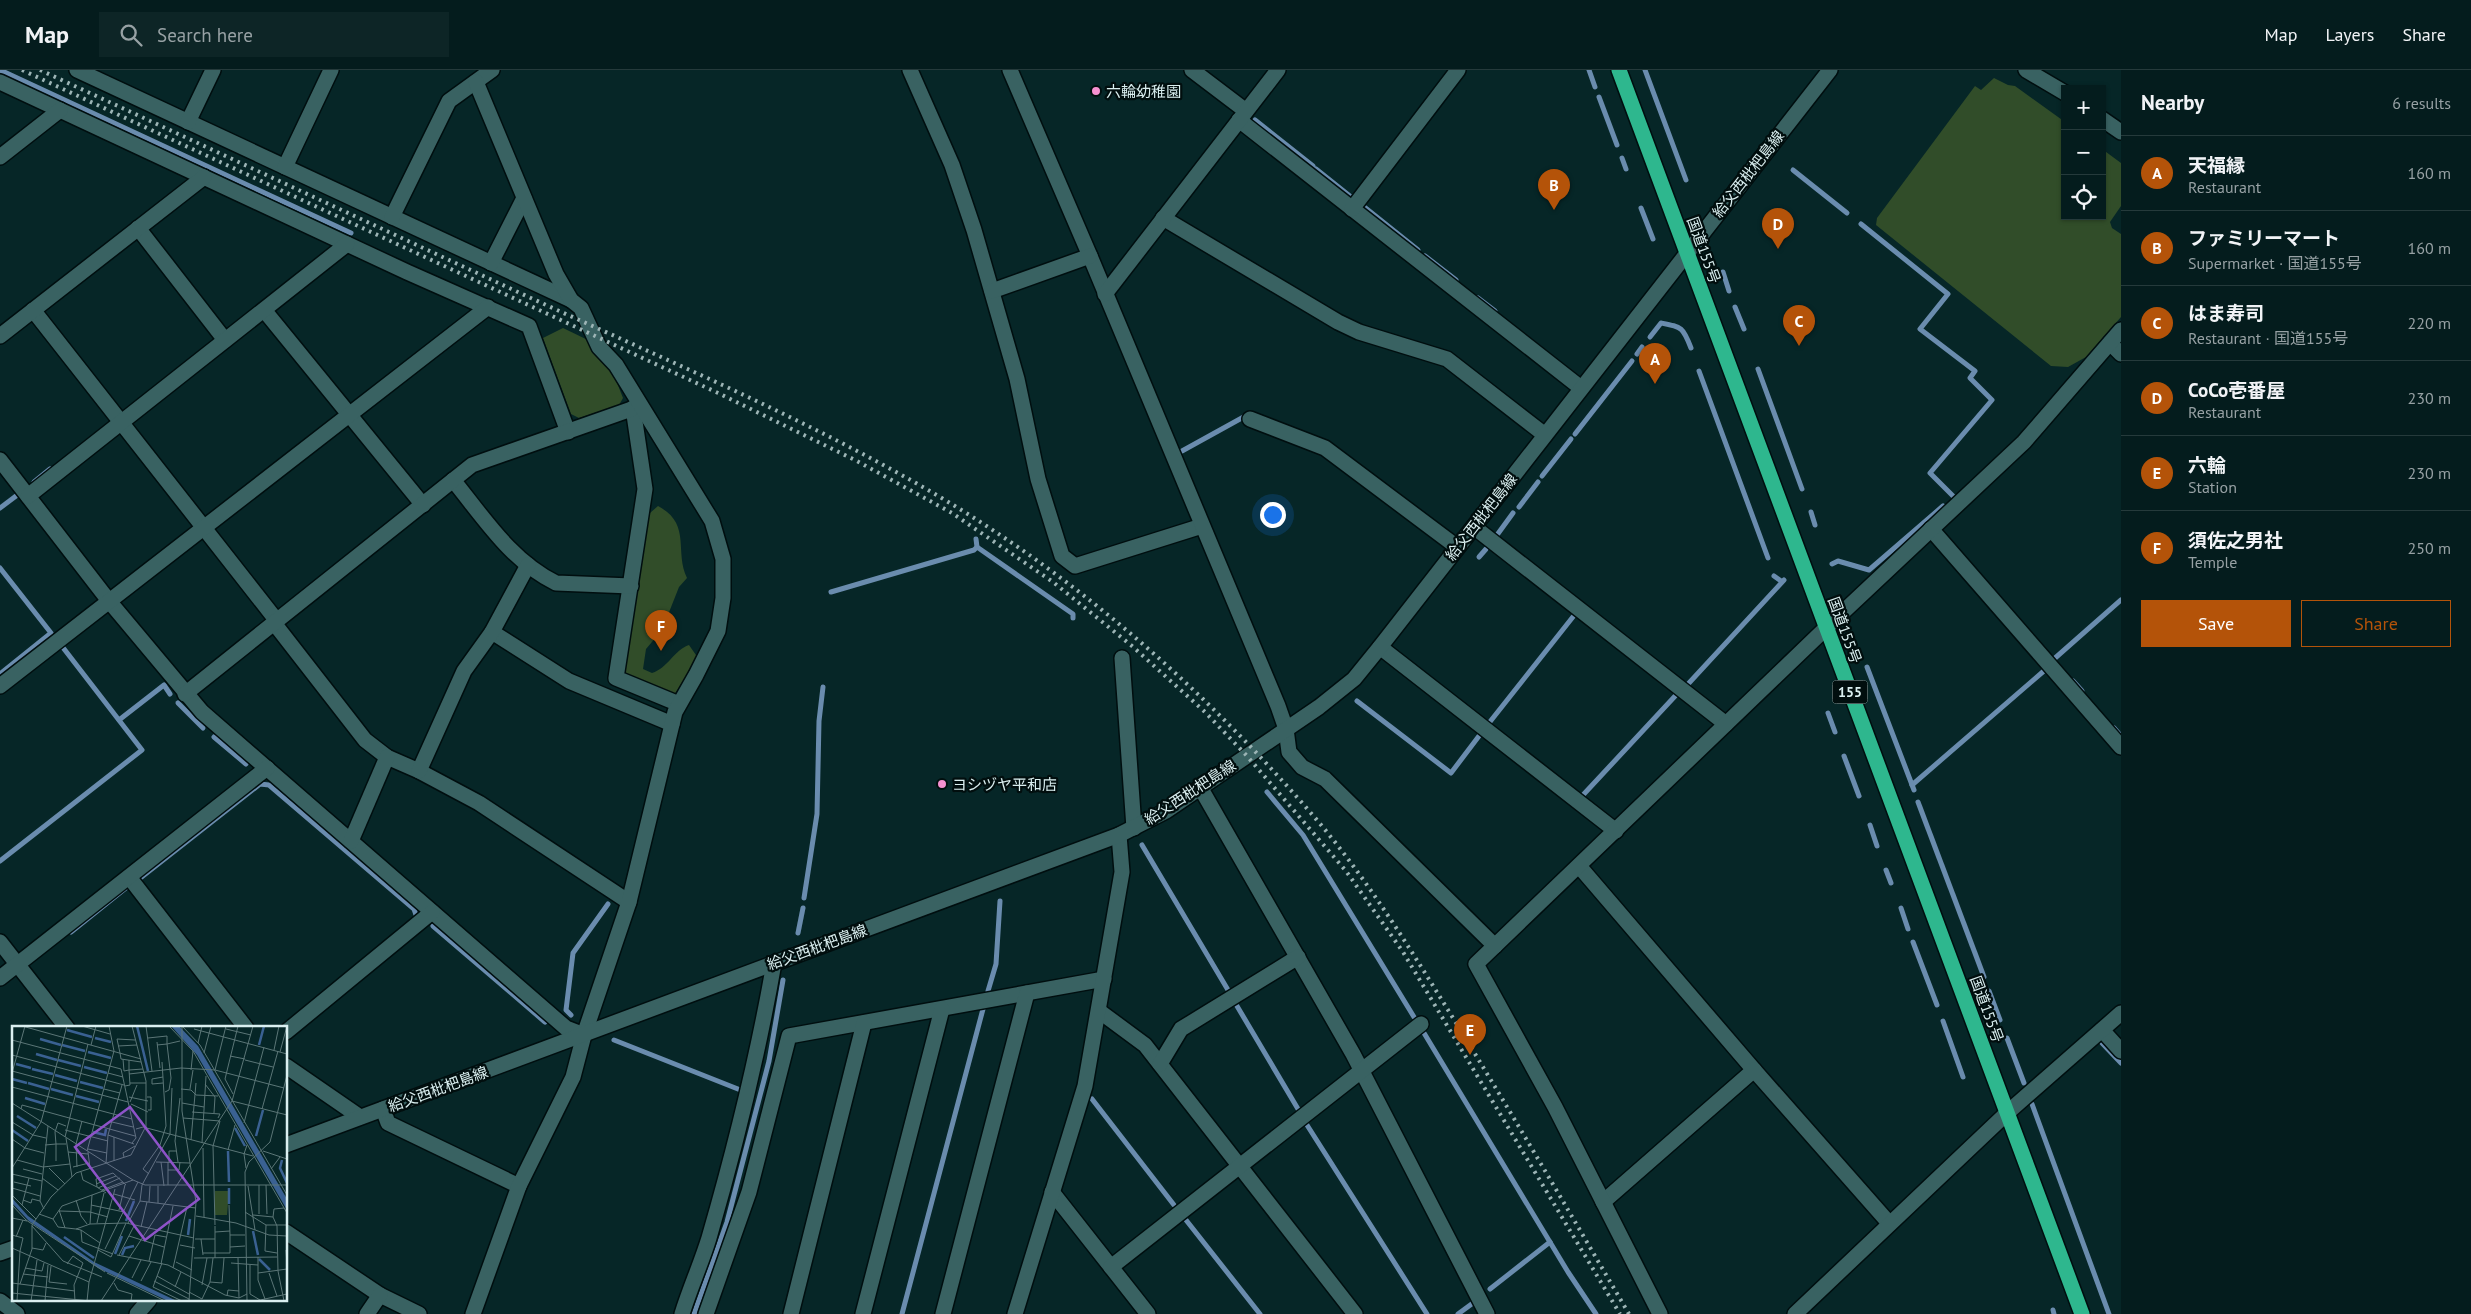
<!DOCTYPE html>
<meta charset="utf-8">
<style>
:root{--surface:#041c1d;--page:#0d2526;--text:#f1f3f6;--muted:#97a1a4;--line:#253a3b;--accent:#b45309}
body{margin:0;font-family:"PT Sans","Noto Sans JP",sans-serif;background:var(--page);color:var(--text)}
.controls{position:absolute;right:15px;top:15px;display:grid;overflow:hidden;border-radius:0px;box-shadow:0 1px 4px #0004}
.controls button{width:45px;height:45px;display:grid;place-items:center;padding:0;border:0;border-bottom:1px solid var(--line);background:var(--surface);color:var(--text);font:25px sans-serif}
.you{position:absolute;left:1272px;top:444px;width:18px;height:18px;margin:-12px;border:4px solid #fff;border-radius:50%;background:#1a73e8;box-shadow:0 0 0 8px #1a73e833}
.badge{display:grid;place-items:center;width:32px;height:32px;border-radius:50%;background:var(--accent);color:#fff;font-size:16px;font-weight:700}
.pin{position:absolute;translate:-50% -41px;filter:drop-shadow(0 1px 2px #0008)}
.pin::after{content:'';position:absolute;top:26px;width:18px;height:15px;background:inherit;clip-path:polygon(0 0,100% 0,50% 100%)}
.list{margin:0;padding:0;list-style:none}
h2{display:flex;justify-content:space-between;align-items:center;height:65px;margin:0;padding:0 20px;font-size:21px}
h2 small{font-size:16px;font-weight:400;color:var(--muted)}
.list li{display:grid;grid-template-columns:32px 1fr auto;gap:15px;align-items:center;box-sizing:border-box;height:75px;padding:0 20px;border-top:1px solid var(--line)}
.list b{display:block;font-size:19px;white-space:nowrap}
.list p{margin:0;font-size:16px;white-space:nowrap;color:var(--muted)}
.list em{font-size:16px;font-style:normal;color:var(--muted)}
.actions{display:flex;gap:10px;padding:15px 20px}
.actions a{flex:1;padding:11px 0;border:1px solid var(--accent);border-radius:0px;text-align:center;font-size:18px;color:var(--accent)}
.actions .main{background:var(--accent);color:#fff}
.icon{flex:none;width:28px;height:28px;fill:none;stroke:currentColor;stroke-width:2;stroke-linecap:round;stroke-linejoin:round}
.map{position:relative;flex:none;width:2121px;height:1244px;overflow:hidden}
header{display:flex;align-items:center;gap:30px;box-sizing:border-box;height:70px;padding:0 25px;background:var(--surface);border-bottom:1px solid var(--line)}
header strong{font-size:24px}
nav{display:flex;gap:28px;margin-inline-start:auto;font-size:18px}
.search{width:350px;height:45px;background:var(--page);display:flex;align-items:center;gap:12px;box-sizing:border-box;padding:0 18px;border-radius:0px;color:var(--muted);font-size:19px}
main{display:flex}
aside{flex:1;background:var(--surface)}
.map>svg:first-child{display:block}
</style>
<header>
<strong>Map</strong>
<div class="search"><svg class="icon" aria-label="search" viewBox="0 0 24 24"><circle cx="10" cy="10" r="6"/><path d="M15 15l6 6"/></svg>Search here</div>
<nav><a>Map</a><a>Layers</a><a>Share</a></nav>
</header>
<main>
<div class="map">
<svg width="2121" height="1244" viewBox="0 0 2121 1244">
<rect width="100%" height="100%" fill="#062627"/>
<g fill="#314d29">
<polygon points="1994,8 2008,15 2015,16 2065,52 2065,146 2102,146 2102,79 2121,93 2121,136 2110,152 2112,158 2121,164 2121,247 2086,287 2068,297 2051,296 1876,155 1877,148 1975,16 1981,20"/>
<polygon points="563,258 592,272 610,295 623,328 619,335 579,348 571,344 543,268"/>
<path d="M 658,436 C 692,454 674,481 687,508 L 679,517 L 662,560 L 646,579 L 643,599 L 652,603 C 668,598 674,580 689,575 L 698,588 L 674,625 L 624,604 L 645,454 L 650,443 Z"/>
</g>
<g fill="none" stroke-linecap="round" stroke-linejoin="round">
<g stroke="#6a8cae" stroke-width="5">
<polyline points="0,0 351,163"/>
<polyline points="1589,0 1595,17"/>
<polyline points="1645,0 1686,110"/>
<polyline points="1599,27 1617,75"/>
<polyline points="1255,50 1313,96"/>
<polyline points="1622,88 1626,99"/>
<polyline points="1316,99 1351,127"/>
<polyline points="1793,100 1847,143"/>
<polyline points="1363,136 1418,180"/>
<polyline points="1641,138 1653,169"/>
<polyline points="1861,154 1948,224 1920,259 1975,301 1970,308 1992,330 1930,403 1954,427"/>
<polyline points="1425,186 1456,210"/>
<polyline points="1723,202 1729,221"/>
<polyline points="1478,228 1495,241"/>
<polyline points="1735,237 1744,259"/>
<path d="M 1650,267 L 1661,253 C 1682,257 1683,257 1691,278"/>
<polyline points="1637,284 1642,277"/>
<polyline points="1758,299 1802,419"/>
<polyline points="1699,301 1768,488"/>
<polyline points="1575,364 1632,291"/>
<polyline points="1182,381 1249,344"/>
<polyline points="1542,406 1571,369"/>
<polyline points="34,412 50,399"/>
<polyline points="1519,437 1538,412"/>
<polyline points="0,438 16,426"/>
<polyline points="1811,442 1815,455"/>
<polyline points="1497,465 1513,443"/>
<polyline points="977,477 1073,544 1073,548"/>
<polyline points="1479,487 1486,479"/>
<polyline points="1832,494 1838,491 1869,500 1943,436"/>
<polyline points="0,498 51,563 0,604"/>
<polyline points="1774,506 1781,511"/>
<polyline points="831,522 974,480 977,477 976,469"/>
<polyline points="2054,589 2121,530"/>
<polyline points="1867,597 1914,720"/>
<polyline points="2073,611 2082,621"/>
<polyline points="1689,613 1784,510"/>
<polyline points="1357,631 1451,703 1479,666"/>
<polyline points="178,633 203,658"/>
<polyline points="1828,643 1835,662"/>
<polyline points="119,650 164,615 170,624"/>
<polyline points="1489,653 1576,543"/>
<polyline points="2114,658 2121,666"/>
<polyline points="214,667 246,694"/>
<polyline points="1844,686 1859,726"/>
<polyline points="1912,715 2045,600"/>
<polyline points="1267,722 1303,765 1414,947"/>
<polyline points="1583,725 1677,624"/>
<polyline points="1918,732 1984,907"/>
<polyline points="1870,755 1877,776"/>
<polyline points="1142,775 1228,920"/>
<polyline points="0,791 142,680 61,575"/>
<polyline points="1886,800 1891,813"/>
<polyline points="139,809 260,714 269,715 414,839 416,845"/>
<polyline points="804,828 817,744 819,651 823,617"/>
<polyline points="1901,838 1908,859"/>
<polyline points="433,856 545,952"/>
<polyline points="71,862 127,817"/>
<polyline points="798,863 803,838"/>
<polyline points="1913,872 1937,935"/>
<polyline points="988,921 996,894 1000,831"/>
<polyline points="1989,921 2000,950"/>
<polyline points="1237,936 1298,1039"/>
<polyline points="571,945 566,940 573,883 608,834"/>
<polyline points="1943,951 1963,1007"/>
<polyline points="1424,963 1568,1202 1596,1244"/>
<polyline points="2007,968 2024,1013"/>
<polyline points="614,970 743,1021"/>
<polyline points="2102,973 2121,993"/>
<polyline points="1092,1029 1174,1135"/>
<polyline points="2032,1034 2109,1244"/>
<polyline points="1307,1055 1427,1244"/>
<polyline points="1186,1150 1260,1244"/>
<polyline points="1490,1219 1550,1172"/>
<polyline points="2053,1240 2054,1244"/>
<polyline points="694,1244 727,1152 769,991 783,910"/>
<polyline points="902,1244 983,939"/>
<polyline points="1458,1244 1473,1233"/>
</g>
<g stroke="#000e0f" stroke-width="18">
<g id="street">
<polyline points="77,0 571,230"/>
<polyline points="910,0 952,95 974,160 1017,309 1038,409 1062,486 1075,496 1202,456"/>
<polyline points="1010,0 1090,186 1278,636 1286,659 1289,682 1302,697 1325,709 1495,876"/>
<polyline points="1192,0 1246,41"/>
<polyline points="0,12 407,202 529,256 568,362"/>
<polyline points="1239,50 1581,318"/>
<polyline points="188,52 213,0"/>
<polyline points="0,87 60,40"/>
<polyline points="285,97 331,0"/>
<polyline points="1352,139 1458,0"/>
<polyline points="392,147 449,31 492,0"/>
<polyline points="1163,148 1338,252 1359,262 1447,289 1545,365"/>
<polyline points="138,158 225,270"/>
<polyline points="491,193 524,128"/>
<polyline points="992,221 1090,186"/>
<polyline points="1105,224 1278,0"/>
<polyline points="33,240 277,551"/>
<polyline points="264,240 423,435"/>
<polyline points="0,266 204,107"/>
<polyline points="2110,273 2121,284"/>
<polyline points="633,338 645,419 616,608 679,634"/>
<polyline points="1250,349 1325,378 1457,477"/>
<polyline points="0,390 109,531 202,642 566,958 584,965"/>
<path d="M 453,410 C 484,448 511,491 556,513 L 631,516"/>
<polyline points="28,426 347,174"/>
<polyline points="1474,457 1726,654"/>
<polyline points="1931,459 2121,677"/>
<polyline points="274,553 365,670 387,687 419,701 479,733 629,832"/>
<polyline points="492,562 569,611 672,654"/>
<polyline points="1380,577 1616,761"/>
<polyline points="1122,588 1134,758"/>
<polyline points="0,616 488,237"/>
<polyline points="185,624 472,395 640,336"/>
<polyline points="419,701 464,601 492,562 528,495"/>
<polyline points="1200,717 1353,984 1487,1244"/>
<polyline points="351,771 387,687"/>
<polyline points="1579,796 1754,1000 1889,1153"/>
<polyline points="129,807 246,958"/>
<polyline points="0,872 67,958"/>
<polyline points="0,908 267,698"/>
<polyline points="1099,941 1145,975 1355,1244"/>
<polyline points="2102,960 2121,981"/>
<polyline points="286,962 432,842"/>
<polyline points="1160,994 1181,959 1298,887"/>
<polyline points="286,996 360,1047"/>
<polyline points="383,1039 388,1053 519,1116"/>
<polyline points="1052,1122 1148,1244"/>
<polyline points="1603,1132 1754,1000"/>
<polyline points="286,1162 380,1225 419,1244"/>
<polyline points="1111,1197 1421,954"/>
<polyline points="0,1231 17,1244"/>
<polyline points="137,1244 149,1230"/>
<polyline points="367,1244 380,1225"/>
<polyline points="473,1244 519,1116 573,1007 584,965 629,832 675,642 696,605 718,561 723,528 723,489 712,451 616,295 599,277 581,238 571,230 556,204 476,12"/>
<path d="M 682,1244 C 690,1218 701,1194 709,1168 C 735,1078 758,985 774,893"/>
<polyline points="706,1244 749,1122 789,966 1104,909"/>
<polyline points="791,1244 864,953"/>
<polyline points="863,1244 942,939"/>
<polyline points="943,1244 1027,923"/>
<polyline points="1015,1244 1085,1016 1122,802 1119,765"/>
<polyline points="1660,1244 1555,1037 1476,894 1826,558 2024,372 2121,260"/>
<polyline points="1795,1244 2007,1043 2121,943"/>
</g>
</g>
<g stroke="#000e0f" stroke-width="18">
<g id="secondary">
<polyline points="2026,0 2065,23"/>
<polyline points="2102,49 2121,62"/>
<polyline points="286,1075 1119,765 1166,741 1319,637 1354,609 1380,577 1830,0"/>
<polyline points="0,1183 14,1178"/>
</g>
</g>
<g stroke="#000e0f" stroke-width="18">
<polyline id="highway" points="1619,0 2082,1244"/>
</g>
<use href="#street" stroke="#396262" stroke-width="15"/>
<use href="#secondary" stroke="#396262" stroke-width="15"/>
<use href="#highway" stroke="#2eb78e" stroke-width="15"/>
<g stroke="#9db5b6" stroke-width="4" stroke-dasharray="2.5 5" stroke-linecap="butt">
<polyline points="22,0 718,323 855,390 952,443 1053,512 1132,576 1205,642 1247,686 1346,801 1403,882 1620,1244"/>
<path d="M 40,0 C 205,76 369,153 533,229 C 666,290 802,347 928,420 C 1073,504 1201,616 1310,742 C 1365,805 1409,877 1453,948 C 1513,1045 1571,1145 1629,1244"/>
</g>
</g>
<g fill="#f690d0" stroke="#010e0e" stroke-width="2">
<circle cx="1096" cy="21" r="5"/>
<circle cx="942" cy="714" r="5"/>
</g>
<g text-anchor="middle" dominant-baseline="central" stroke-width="4.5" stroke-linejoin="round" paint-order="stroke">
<rect fill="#010e0e" stroke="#99acac" stroke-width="1" x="1832.5" y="610.5" width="35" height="23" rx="4"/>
<g font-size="14" font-weight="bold" fill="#daeff0">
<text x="1850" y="622">155</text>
</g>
<g font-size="15" fill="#daeff0" stroke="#010e0e" text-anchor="start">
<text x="1106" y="21">六輪幼稚園</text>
<text x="952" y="714">ヨシヅヤ平和店</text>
</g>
<g font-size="15" fill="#daeff0" stroke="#010e0e">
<text transform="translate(1748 104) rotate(-52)">給父西枇杷島線</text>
<text transform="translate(1704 180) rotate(70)">国道155号</text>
<text transform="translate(1481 447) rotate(-52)">給父西枇杷島線</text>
<text transform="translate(1845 560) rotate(70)">国道155号</text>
<text transform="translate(1190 722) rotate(-33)">給父西枇杷島線</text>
<text transform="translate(817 877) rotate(-20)">給父西枇杷島線</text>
<text transform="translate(1987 939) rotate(70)">国道155号</text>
<text transform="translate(438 1019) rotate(-20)">給父西枇杷島線</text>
</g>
</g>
<g transform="translate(12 956)">
<rect width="275" height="275" fill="#062627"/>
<path d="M 203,165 L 217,165 L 215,189 L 203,189 Z" fill="#314d29"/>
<path d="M 159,0 L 167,0 L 186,20 L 275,173 L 275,184 L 185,29 ZM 0,172 L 16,190 L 82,236 L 165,275 L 156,275 L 86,242 L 17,195 L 0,177 Z" fill="#3a6192"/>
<path fill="none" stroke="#3a6192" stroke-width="2.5" d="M 125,0 L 129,16M 55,4 L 80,11M 83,12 L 99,16M 28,13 L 49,19M 129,16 L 136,45M 50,19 L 73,25M 247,19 L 252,0M 76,26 L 99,32M 24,28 L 45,34M 46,34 L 69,40M 4,38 L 19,42M 72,41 L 95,47M 20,43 L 41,48M 43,49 L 65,55M 0,53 L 15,57M 68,56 L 91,62M 16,57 L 37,63M 39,63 L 61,69M 64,70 L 87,76M 13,72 L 33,78M 5,90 L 24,102M 223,102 L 233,120M 0,104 L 16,115M 81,106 L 93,109 L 94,103M 244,110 L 251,84M 216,125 L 217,156M 270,134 L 268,142 L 275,157M 217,162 L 217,178M 114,195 L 122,175M 241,205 L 246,229M 176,209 L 178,193M 52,211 L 82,232M 103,228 L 110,210M 110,229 L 113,222 L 122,220M 247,233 L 258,244"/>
<path fill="none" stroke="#5b7677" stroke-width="1" d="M 10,0 L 129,33M 70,0 L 98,8M 120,0 L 134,55 L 134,102M 134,0 L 140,45M 157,0 L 181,25 L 275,187M 170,0 L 188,19 L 275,169M 170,0 L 170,85 L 184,176 L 177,275M 182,3 L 275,28M 214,3 L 239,9M 136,12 L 155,10 L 155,18 L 168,15M 0,14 L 109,43 L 124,112 L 120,117M 145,16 L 148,42M 186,17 L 190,0M 79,19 L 84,0M 145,19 L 155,18 L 159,52 L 157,64 L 153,66M 106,20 L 125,19M 262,24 L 267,0M 268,26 L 275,0M 108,27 L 105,13 L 123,14M 108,27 L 109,33 L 129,36M 192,27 L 199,0M 0,29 L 112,59M 218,30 L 233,33M 111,33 L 112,45 L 117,44 L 117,34M 233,34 L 261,41M 179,44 L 181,25M 203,44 L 214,0M 0,45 L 116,76M 0,47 L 13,0M 96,47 L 111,51M 117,48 L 169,42 L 203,44 L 272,62M 151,51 L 140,53 L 140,58 L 151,57M 118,57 L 134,57M 193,58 L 203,71 L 202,87M 113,60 L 118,59 L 117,44 L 131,43M 0,61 L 120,93M 92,63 L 108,67M 169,63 L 179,64 L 184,69 L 206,70M 178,63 L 181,44M 221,68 L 213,53 L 226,0M 117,71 L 136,75M 135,71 L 139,71 L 139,84 L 136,84M 220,75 L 275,89M 118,76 L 125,59M 0,77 L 121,154 L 133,159 L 275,159M 170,77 L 192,81M 119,78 L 136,86M 9,83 L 10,79 L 123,110M 250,83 L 266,25M 180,86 L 208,88 L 206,92M 171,92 L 208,95 L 201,120 L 203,199M 0,96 L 21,109 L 34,112M 100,96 L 121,101M 232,97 L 252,21M 124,103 L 131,101 L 241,130M 53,104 L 96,115M 158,108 L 160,62M 96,109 L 122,118M 53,111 L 76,18M 54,112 L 60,151M 0,113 L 13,122 L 32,127M 179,114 L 184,57M 190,117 L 194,50M 54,118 L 44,118 L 43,106 L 46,97 L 54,100M 33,119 L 44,118 L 44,135M 191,122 L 192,191M 76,123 L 95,127M 216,124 L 223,99M 75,125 L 102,25 L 97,0M 251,125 L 275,133M 56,126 L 76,128M 76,126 L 78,142M 112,131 L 111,127 L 123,120M 5,134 L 31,141 L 58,138M 102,135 L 102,111M 144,136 L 178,137M 149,136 L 152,160M 157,136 L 157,125 L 164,125M 166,136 L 163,115 L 168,72M 94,137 L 96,109 L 110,59M 61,141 L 77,137M 65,141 L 64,118 L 70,95M 0,142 L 29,96 L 55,0M 37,142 L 53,158M 234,142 L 232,128 L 235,119M 11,143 L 30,148M 259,143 L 268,131M 156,144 L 167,144 L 168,136M 69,146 L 71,154 L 85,161M 0,148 L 30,155M 137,148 L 131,143 L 148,119 L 154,100 L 150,36M 30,152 L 46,164M 2,156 L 19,160M 84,158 L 104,150M 156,159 L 156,136M 247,159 L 247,188M 254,159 L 255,188M 236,160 L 243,204M 0,162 L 28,170M 86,162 L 108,152M 90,164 L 111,156M 94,167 L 85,161 L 84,153 L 101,147 L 114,159M 102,168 L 123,174M 0,169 L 24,193M 11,174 L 19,177 L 20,173 L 28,175M 64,174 L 69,190 L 75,198M 128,175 L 184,182M 137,176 L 138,160M 146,177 L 146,160M 0,179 L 14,194 L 93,246M 10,179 L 17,152M 79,179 L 112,186M 217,179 L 218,209 L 233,209M 32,183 L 28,175 L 36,100M 47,184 L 53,202M 107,184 L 113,159M 48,185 L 78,186M 78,186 L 96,191M 233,186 L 254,199 L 275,199M 27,188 L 41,193 L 46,201 L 64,203 L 78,198 L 114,197 L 182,212M 241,189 L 261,191 L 265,200M 184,190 L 224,197 L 257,209 L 275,210M 261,191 L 262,183 L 272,182M 0,192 L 15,195M 41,193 L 50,180 L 121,154M 85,197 L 92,167M 116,197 L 128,175 L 130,159 L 158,108M 78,198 L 80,169M 254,199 L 253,225 L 265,227M 20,200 L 51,235 L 90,251M 203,200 L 203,232M 265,200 L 266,245 L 272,275M 129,201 L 135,176M 64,203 L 69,204 L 70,216 L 101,228M 69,204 L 88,217M 203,206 L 218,205M 0,209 L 11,212 L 8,225M 218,209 L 218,227M 117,210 L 152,221M 4,211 L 11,194M 183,213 L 203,213M 189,213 L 191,229M 168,219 L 183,222M 218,221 L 233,220M 0,222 L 77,256M 20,222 L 31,224 L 34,217M 93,223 L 126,156M 86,224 L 99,231 L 114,197M 274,224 L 275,240M 191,227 L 218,227M 105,229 L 156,239 L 213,269 L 227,272 L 235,268M 107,229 L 122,200M 246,231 L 246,254 L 253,273M 182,232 L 265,231M 226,232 L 227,272M 137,235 L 143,209 L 154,211M 164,236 L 180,244M 150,237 L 141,261 L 170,275M 219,237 L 246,239M 55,238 L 61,230 L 71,237 L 68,244M 149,238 L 161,180M 238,239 L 238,268 L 248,274M 39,240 L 37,256 L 55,258M 13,242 L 30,245 L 32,237M 161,242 L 175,181M 95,247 L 153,275M 246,247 L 275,243M 257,247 L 265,270M 11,248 L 36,251M 145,250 L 177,268M 120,252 L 129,234M 129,255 L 139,236M 142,255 L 177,273M 198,256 L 210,257 L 212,232M 0,257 L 63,265M 102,257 L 106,264 L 120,268 L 119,275M 8,258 L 20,223 L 20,199 L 39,171 L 64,147 L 119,129 L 133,102M 190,259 L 195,232M 163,261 L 169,246M 177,266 L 190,273 L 198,256 L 201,232M 0,267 L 78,275M 215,270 L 216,264 L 227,265M 5,275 L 8,225M 19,275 L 25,234M 33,275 L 36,239M 63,275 L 62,259 L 68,244M 75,275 L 77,256 L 103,163M 89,275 L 220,75 L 241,0M 235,275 L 233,146 L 237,136 L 258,116 L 275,49M 244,275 L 275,268"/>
<path fill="#8e53c9" fill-opacity="0.15" stroke="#8e53c9" stroke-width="2.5" d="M 118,81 L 187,173 L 133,214 L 63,121 Z"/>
<rect width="275" height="275" fill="none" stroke="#daeff0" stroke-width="2.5"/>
</g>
</svg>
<div class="controls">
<button>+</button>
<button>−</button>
<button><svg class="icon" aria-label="locate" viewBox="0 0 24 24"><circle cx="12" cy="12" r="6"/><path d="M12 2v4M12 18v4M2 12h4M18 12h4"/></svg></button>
</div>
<div class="you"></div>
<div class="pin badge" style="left:1655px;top:314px">A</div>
<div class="pin badge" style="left:1554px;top:140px">B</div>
<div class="pin badge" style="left:1799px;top:276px">C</div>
<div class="pin badge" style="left:1778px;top:179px">D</div>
<div class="pin badge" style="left:1470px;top:985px">E</div>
<div class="pin badge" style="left:661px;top:581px">F</div>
</div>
<aside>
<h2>Nearby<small>6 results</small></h2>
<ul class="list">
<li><span class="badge">A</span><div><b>天福縁</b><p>Restaurant</p></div><em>160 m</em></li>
<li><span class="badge">B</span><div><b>ファミリーマート</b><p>Supermarket · 国道155号</p></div><em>160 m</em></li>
<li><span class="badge">C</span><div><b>はま寿司</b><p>Restaurant · 国道155号</p></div><em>220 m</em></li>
<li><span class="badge">D</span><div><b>CoCo壱番屋</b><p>Restaurant</p></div><em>230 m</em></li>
<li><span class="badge">E</span><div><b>六輪</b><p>Station</p></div><em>230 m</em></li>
<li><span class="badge">F</span><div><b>須佐之男社</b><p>Temple</p></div><em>250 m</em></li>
</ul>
<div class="actions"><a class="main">Save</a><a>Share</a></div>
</aside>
</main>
